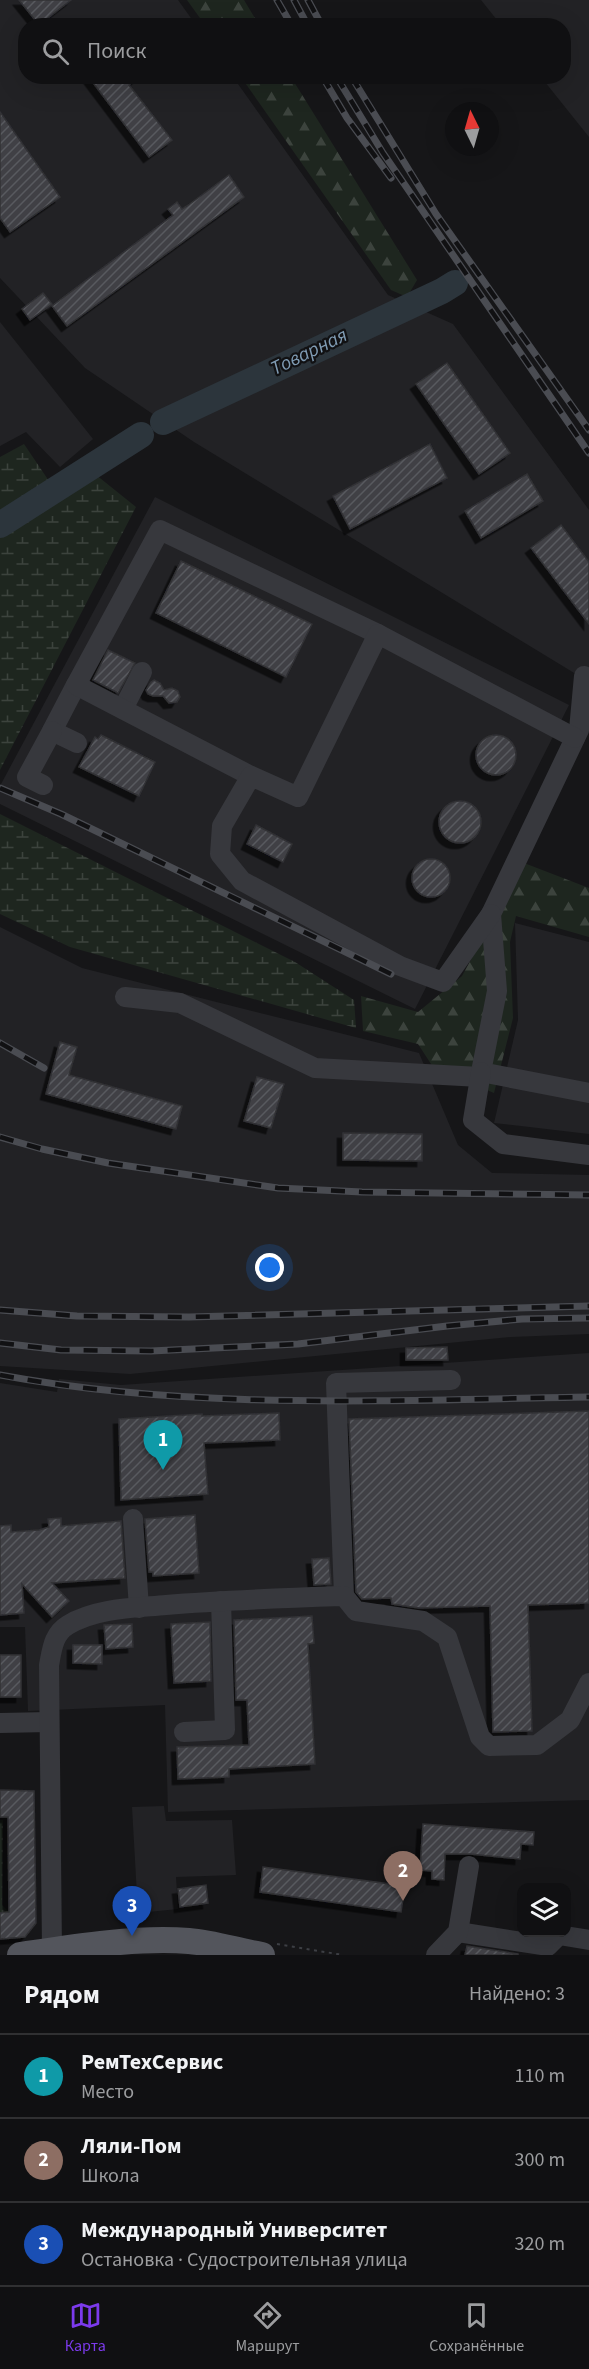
<!DOCTYPE html>
<html lang="ru">
<meta charset="utf-8">
<style>
:root{--surface:#101012;--page:#19191b;--text:#f1f3f6;--muted:#9c9d9f;--line:#303032;--accent:#7c3aed}
body{margin:0;font-family:"Source Sans 3",sans-serif;background:var(--page);color:var(--text)}
.controls{position:absolute;right:18px;bottom:18px;display:grid;overflow:hidden;border-radius:12px;box-shadow:0 6px 24px #0002}
.controls button{width:54px;height:54px;display:grid;place-items:center;padding:0;border:0;border-bottom:2px solid var(--line);background:var(--surface);color:var(--text);font:30px sans-serif}
.compass{position:absolute;left:445px;top:102px;width:54px;height:54px;border-radius:50%;background:var(--surface);box-shadow:0 6px 24px #0002;rotate:355deg}
.you{position:absolute;left:270px;top:1268px;width:21px;height:21px;margin:-15px;border:4px solid #fff;border-radius:50%;background:#1a73e8;box-shadow:0 0 0 9px #1a73e833}
.badge{display:grid;place-items:center;width:39px;height:39px;border-radius:50%;background:var(--accent);color:#fff;font-size:20px;font-weight:700}
.pin{position:absolute;translate:-50% -50px;filter:drop-shadow(0 2px 3px #0008)}
.pin::after{content:'';position:absolute;top:32px;width:21px;height:18px;background:inherit;clip-path:polygon(0 0,100% 0,50% 100%)}
.list{margin:0;padding:0;list-style:none}
h2{display:flex;justify-content:space-between;align-items:center;height:78px;margin:0;padding:0 24px;font-size:26px}
h2 small{font-size:20px;font-weight:400;color:var(--muted)}
.list li{display:grid;grid-template-columns:39px 1fr auto;gap:18px;align-items:center;box-sizing:border-box;height:84px;padding:0 24px;border-top:2px solid var(--line)}
.list b{display:block;font-size:22px;white-space:nowrap}
.list p{margin:0;font-size:20px;white-space:nowrap;color:var(--muted)}
.list em{font-size:20px;font-style:normal;color:var(--muted)}
.icon{flex:none;width:33px;height:33px;fill:none;stroke:currentColor;stroke-width:2;stroke-linecap:round;stroke-linejoin:round}
.map{position:relative;flex:none;width:589px;height:1955px;overflow:hidden}
.search{position:absolute;background:var(--surface);box-shadow:0 6px 24px #0002;left:18px;right:18px;top:18px;height:66px;display:flex;align-items:center;gap:15px;box-sizing:border-box;padding:0 21px;border-radius:24px;color:var(--muted);font-size:22px}
.sheet{height:330px;background:var(--surface)}
nav{display:flex;justify-content:space-around;align-items:center;box-sizing:border-box;height:84px;border-top:2px solid var(--line);background:var(--surface);font-size:16px;color:var(--muted)}
nav a{display:grid;justify-items:center;gap:3px}
nav .on{color:var(--accent)}
.map>svg:first-child{display:block}
</style>
<div class="map">
<svg width="589" height="1955" viewBox="0 0 589 1955">
<defs>
<pattern id="grass-dots" width="8" height="8" patternUnits="userSpaceOnUse" patternTransform="scale(1.5)"><rect width="8" height="8" fill="#1e261f"/><path d="M2 2h.1M6 6h.1" fill="none" stroke="#3c433d" stroke-width="1.8" stroke-linecap="round"/></pattern>
<pattern id="forest-firs" width="22" height="20" patternUnits="userSpaceOnUse" patternTransform="scale(1.5)"><rect width="22" height="20" fill="#1e261f"/><path d="M5 1l3.5 6h-7zM16 11l3.5 6h-7z" fill="#3c433d"/></pattern>
<pattern id="wetland-marsh" width="20" height="14" patternUnits="userSpaceOnUse" patternTransform="scale(1.5)"><rect width="20" height="14" fill="#1e261f"/><path d="M1 5h8M5 5V1M11 12h8M15 12V8" fill="none" stroke="#3c433d"/></pattern>
<pattern id="building-hatch" width="6" height="6" patternUnits="userSpaceOnUse" patternTransform="scale(1.5)"><rect width="6" height="6" fill="#404145"/><path d="M-1 1l2-2M0 6l6-6M5 7l2-2" fill="none" stroke="#595a5e"/></pattern>
<filter id="shadow"><feDropShadow dx="-5.5" dy="5.5" stdDeviation="0" flood-color="#0009"/></filter>
</defs>
<rect width="100%" height="100%" fill="#161618"/>
<g fill="#222225">
<polygon points="0,0 178,0 196,25 26,26 26,76 233,77 388,295 453,324 589,510 589,682 194,442 85,368 0,278"/>
<polygon points="481,0 589,0 589,137 541,77 564,76 564,26 501,25"/>
<polygon points="0,322 93,439 60,467 26,432 0,446"/>
<polygon points="155,497 569,705 415,1009 0,804 0,786"/>
<polygon points="515,923 589,942 589,1134 494,1123 518,1020"/>
<polygon points="0,927 82,968 419,1053 458,1145 492,1173 589,1175 589,1334 511,1337 130,1374 0,1366"/>
<polygon points="589,1353 589,1800 168,1812 165,1705 28,1711 25,1627 0,1627 0,1383 57,1392 59,1379 121,1385"/>
<polygon points="164,1806 166,1821 232,1820 236,1875 176,1877 178,1909 138,1913 132,1807"/>
</g>
<polygon fill="url(#grass-dots)" points="0,1820 3,1820 2,1905 9,1912 0,1913"/>
<g fill="url(#forest-firs)">
<polygon points="187,0 244,0 259,25 205,25"/>
<polygon points="241,77 291,77 417,280 407,297 391,290"/>
<polygon points="524,863 589,888 589,937 516,916 510,942 513,1018 494,1093 433,1067 418,1044 363,1031 361,996 418,1012 462,976"/>
</g>
<g fill="url(#wetland-marsh)">
<polygon points="24,444 49,481 80,462 136,507 0,770 0,457"/>
<polygon points="0,814 295,962 354,1000 356,1028 70,947 0,914"/>
</g>
<g fill="none" stroke-linecap="round" stroke-linejoin="round">
<g stroke="#2c353c" stroke-width="26">
<polyline points="163,422 442,291 455,283"/>
<polyline points="0,525 141,435"/>
</g>
</g>
<g fill="url(#building-hatch)" stroke="#303034" stroke-width="1.5" filter="url(#shadow)">
<polygon points="19,0 71,0 39,25"/>
<polygon points="88,76 140,76 129,85 172,140 149,157"/>
<polygon points="0,112 60,197 10,232 0,218"/>
<polygon points="229,175 244,197 67,326 52,306 173,215 168,209 177,202 182,209 187,206"/>
<polygon points="43,293 52,304 30,320 22,309"/>
<polygon points="447,363 510,453 479,474 416,384"/>
<polygon points="430,444 447,478 350,529 333,496"/>
<polygon points="527,474 543,501 481,538 465,511"/>
<polygon points="561,525 589,562 589,624 531,548"/>
<polygon points="181,561 312,624 286,677 156,613"/>
<polygon points="108,650 135,663 118,693 93,680"/>
<polygon points="154,680 160,683 164,690 172,688 178,691 180,697 177,702 169,703 163,696 153,696 148,694 146,690 151,682"/>
<polygon points="101,735 155,762 139,796 79,767 95,737 98,739"/>
<circle cx="496" cy="755" r="20"/>
<circle cx="460" cy="822" r="21"/>
<polygon points="256,825 292,844 283,862 247,844"/>
<circle cx="431" cy="878" r="19"/>
<polygon points="60,1042 77,1047 69,1075 182,1106 176,1129 46,1094"/>
<polygon points="257,1077 284,1084 271,1128 244,1121"/>
<polygon points="343,1133 422,1134 422,1161 343,1160"/>
<polygon points="447,1347 448,1360 406,1360 406,1348"/>
<polygon points="589,1411 589,1603 528,1605 532,1731 493,1732 490,1606 419,1608 392,1604 391,1598 362,1599 356,1592 349,1419"/>
<polygon points="279,1413 280,1440 204,1443 208,1494 121,1500 119,1419 202,1414 202,1416"/>
<polygon points="195,1515 199,1573 153,1576 153,1572 149,1572 145,1519"/>
<polygon points="61,1518 61,1526 121,1521 125,1578 52,1583 69,1601 52,1617 22,1584 24,1613 0,1615 0,1526 11,1525 11,1532 39,1530 49,1527 48,1519"/>
<polygon points="329,1558 331,1584 314,1585 312,1559"/>
<polygon points="312,1616 314,1643 308,1644 315,1764 229,1769 229,1777 178,1779 177,1747 249,1745 247,1700 236,1700 234,1620"/>
<polygon points="210,1622 211,1681 174,1683 171,1624"/>
<polygon points="132,1624 133,1647 106,1649 104,1625"/>
<polygon points="73,1645 102,1645 102,1664 73,1663"/>
<rect x="0" y="1655" width="21" height="42"/>
<polygon points="0,1790 34,1791 36,1923 25,1937 0,1939 0,1913 9,1912 8,1817 0,1817"/>
<polygon points="423,1824 534,1832 533,1845 521,1844 520,1859 470,1854 445,1854 444,1880 432,1879 432,1871 420,1870"/>
<polygon points="263,1867 405,1886 401,1912 260,1892"/>
<polygon points="206,1885 208,1903 180,1907 178,1889"/>
<polygon points="467,1946 518,1954 518,1955 465,1955"/>
</g>
<g fill="none" stroke-linecap="round" stroke-linejoin="round">
<polyline stroke="#3d3f44" stroke-width="2" stroke-dasharray="3 4.5" stroke-linecap="butt" points="277,1944 343,1955"/>
<g stroke="#37383d" stroke-width="20">
<polyline points="584,676 579,730 491,914 497,991 481,1072 589,1093"/>
<polyline points="76,685 52,731 77,743"/>
<polyline points="123,709 142,672"/>
<polyline points="251,776 76,685 160,530 378,634"/>
<polyline points="43,785 27,777 52,731"/>
<polyline points="491,914 443,982 400,966 242,881 220,854 222,826 251,776 298,797 378,634 575,738"/>
<polyline points="125,997 180,1003 315,1068 480,1077"/>
<polyline points="481,1072 473,1120 503,1144 589,1155"/>
<polyline points="133,1519 139,1608"/>
<polyline points="344,1596 336,1383 451,1380"/>
<polyline points="0,1723 49,1722"/>
<polyline points="184,1732 225,1730 221,1601"/>
<polyline points="458,1932 548,1946 559,1935 589,1940"/>
<path d="M 52,1950 L 49,1665 C 52,1650 53,1634 68,1625 C 96,1608 134,1608 166,1605 C 225,1600 285,1598 344,1596 L 356,1611 L 423,1621 L 447,1637 L 480,1737 L 489,1746 L 537,1745 L 570,1720 L 589,1683"/>
<polyline points="436,1955 458,1932 469,1866"/>
</g>
<path stroke="#53555c" stroke-width="26" d="M 20,1955 C 73,1947 135,1937 189,1941 C 213,1943 238,1951 262,1955"/>
<g stroke="#4a4c52" stroke-width="7">
<g id="rail">
<polyline points="277,0 292,26"/>
<polyline points="294,0 308,26"/>
<polyline points="308,0 322,26"/>
<polyline points="322,76 347,118 391,178"/>
<polyline points="336,76 383,153 589,453"/>
<polyline points="351,76 436,214 589,430"/>
<polyline points="0,788 61,814 391,974"/>
<polyline points="0,1043 44,1068"/>
<polyline points="0,1137 42,1149 108,1163 278,1188 362,1192 589,1195"/>
<polyline points="0,1310 77,1316 189,1317 589,1306"/>
<polyline points="0,1343 61,1350 151,1351 298,1344 447,1326 522,1319 589,1318"/>
<path d="M 0,1375 C 194,1411 392,1400 589,1397"/>
</g>
</g>
<use href="#rail" stroke="#111113" stroke-width="4.5" stroke-dasharray="14" stroke-linecap="butt"/>
</g>
<g text-anchor="middle" dominant-baseline="central" stroke-width="4.5" stroke-linejoin="round" paint-order="stroke">
<g font-size="20" font-style="italic" fill="#7f9bb3" stroke="#111113">
<text transform="translate(309 352) rotate(-26)">Товарная</text>
</g>
</g>
</svg>
<div class="controls">
<button><svg class="icon" aria-label="layers" viewBox="0 0 24 24"><path d="M12 4l9 5-9 5-9-5zM3 14l9 5 9-5"/></svg></button>
</div>
<svg class="compass" viewBox="-18 -18 36 36"><path d="M0-13l5 13h-10z" fill="#e53935"/><path d="M0 13l5-13h-10z" fill="#9c9d9f"/></svg>
<div class="you"></div>
<div class="pin badge" style="left:163px;top:1470px;background:#0f9aa8">1</div>
<div class="pin badge" style="left:403px;top:1901px;background:#8d6e63">2</div>
<div class="pin badge" style="left:132px;top:1936px;background:#1a4fb4">3</div>
<div class="search"><svg class="icon" aria-label="search" viewBox="0 0 24 24"><circle cx="10" cy="10" r="6"/><path d="M15 15l6 6"/></svg>Поиск</div>
</div>
<section class="sheet">
<h2>Рядом<small>Найдено: 3</small></h2>
<ul class="list">
<li><span class="badge" style="background:#0f9aa8">1</span><div><b>РемТехСервис</b><p>Место</p></div><em>110 m</em></li>
<li><span class="badge" style="background:#8d6e63">2</span><div><b>Ляли-Пом</b><p>Школа</p></div><em>300 m</em></li>
<li><span class="badge" style="background:#1a4fb4">3</span><div><b>Международный Университет</b><p>Остановка · Судостроительная улица</p></div><em>320 m</em></li>
</ul>
</section>
<nav>
<a class="on"><svg class="icon" aria-label="map" viewBox="0 0 24 24"><path d="M3 6l6-2 6 2 6-2v14l-6 2-6-2-6 2zM9 4v14M15 6v14"/></svg>Карта</a>
<a><svg class="icon" aria-label="directions" viewBox="0 0 24 24"><path d="M12 3l9 9-9 9-9-9zM9 14v-3h6M13 9l2 2-2 2"/></svg>Маршрут</a>
<a><svg class="icon" aria-label="saved" viewBox="0 0 24 24"><path d="M7 4h10v16l-5-4-5 4z"/></svg>Сохранённые</a>
</nav>
